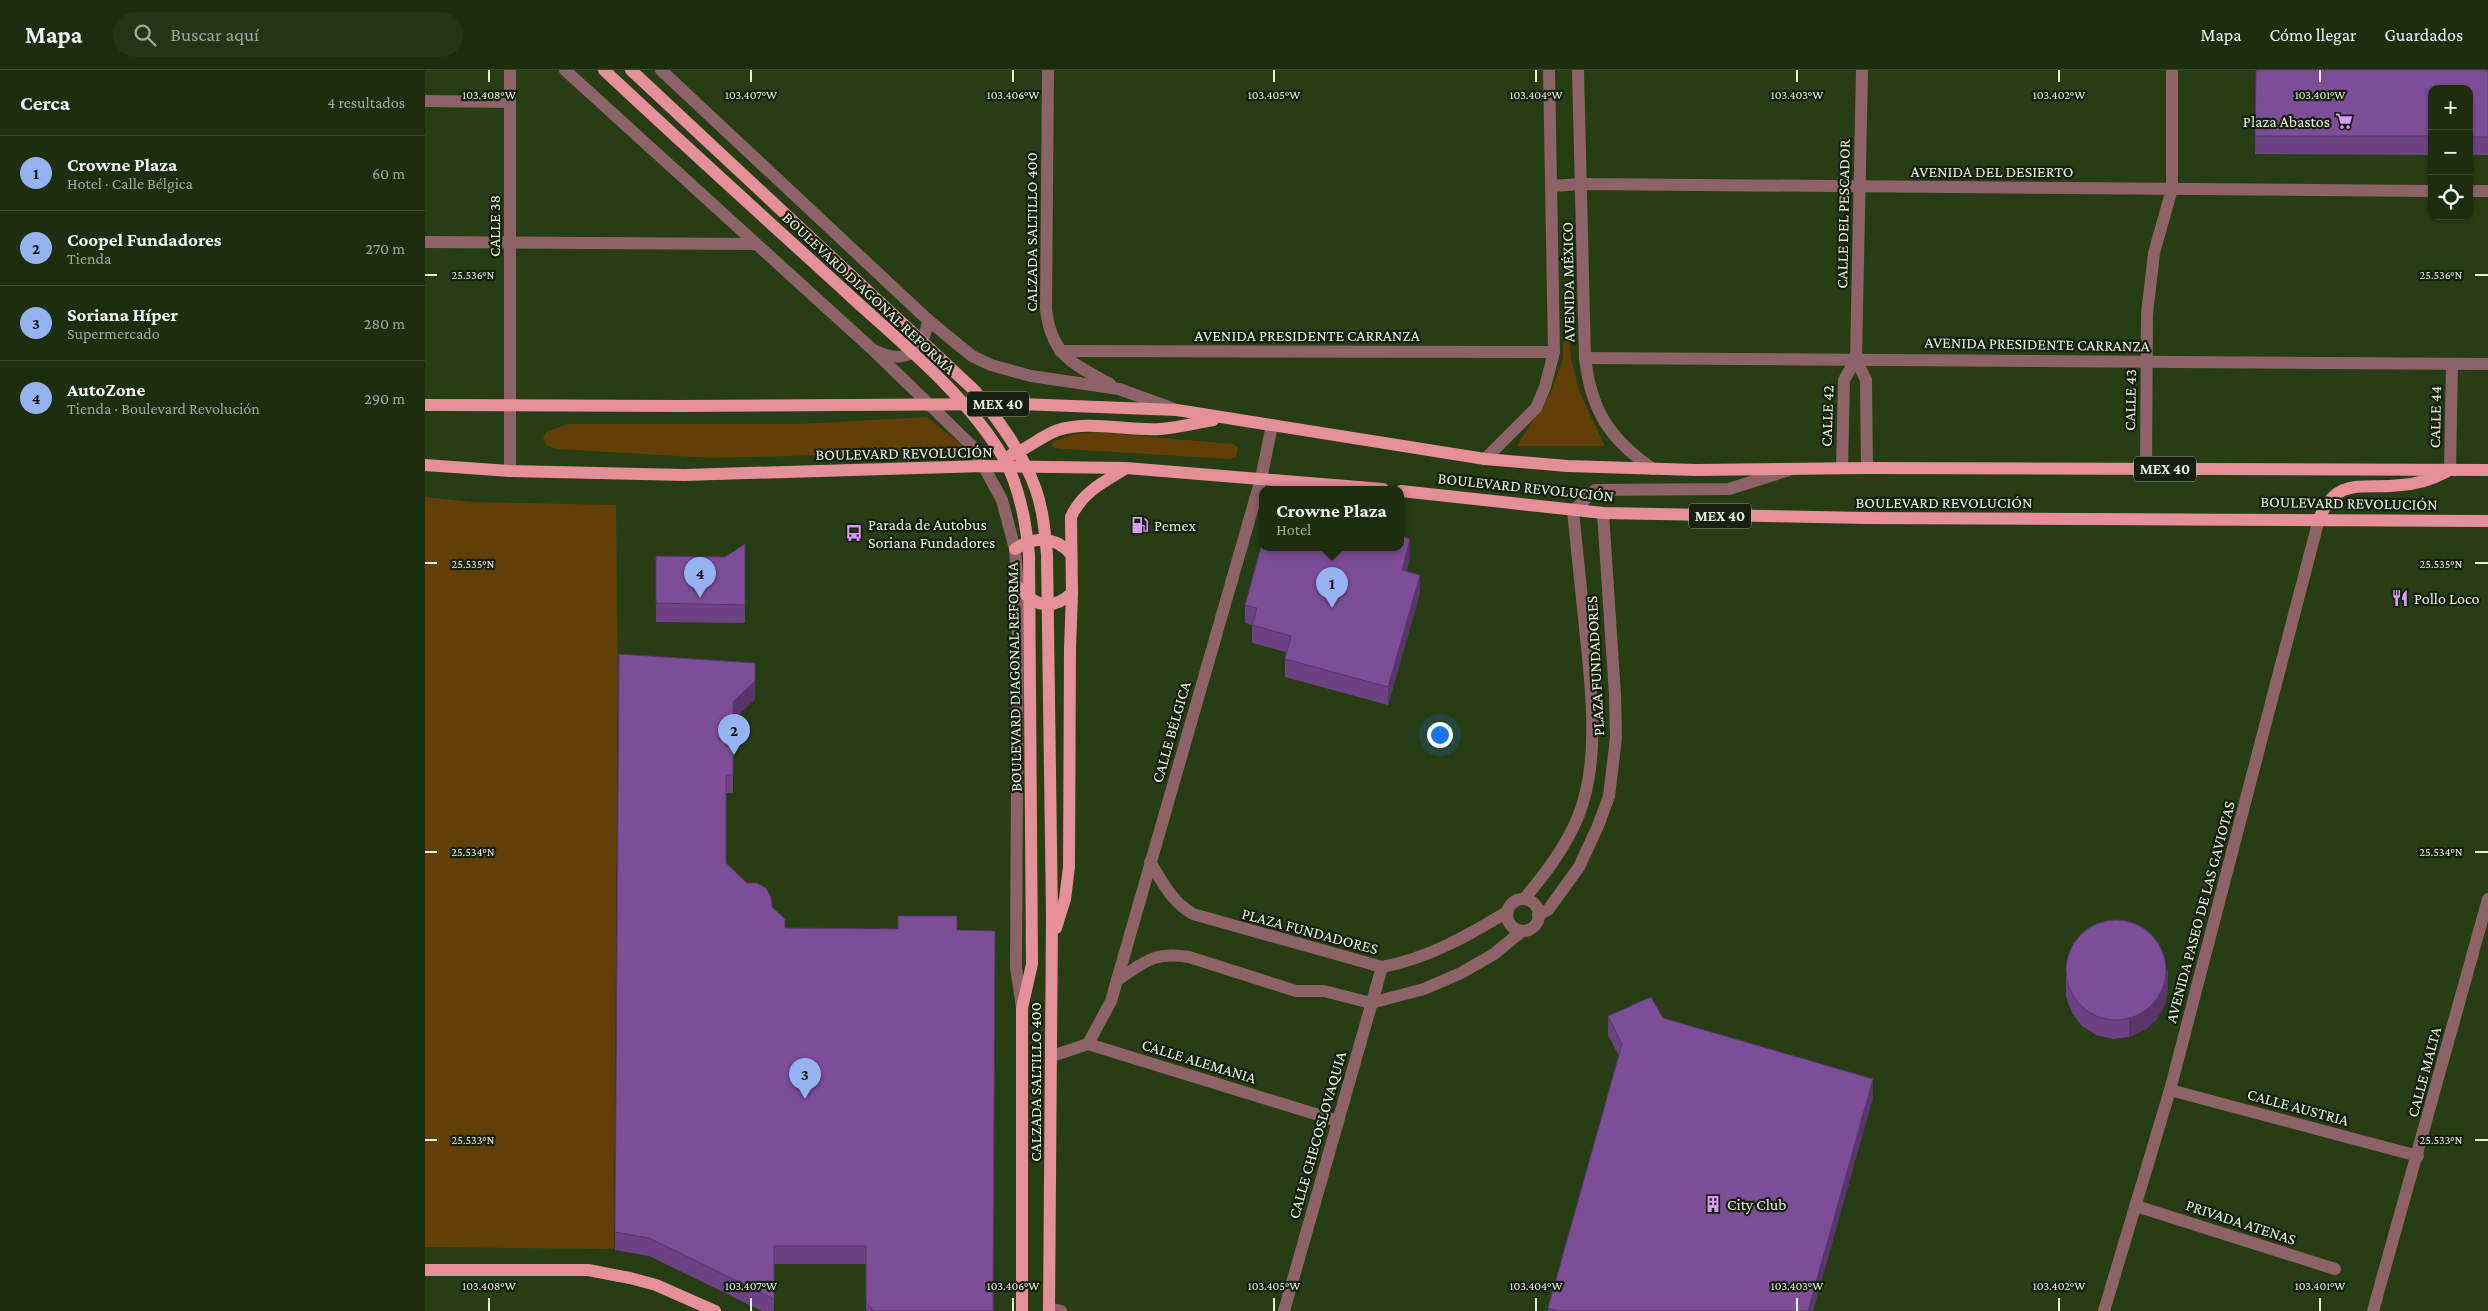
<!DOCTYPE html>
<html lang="es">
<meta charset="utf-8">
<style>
:root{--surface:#1d2e0f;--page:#253618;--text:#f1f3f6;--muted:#a0a89e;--line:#3b4a2f;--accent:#95b2f1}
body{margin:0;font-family:"Crimson Pro",serif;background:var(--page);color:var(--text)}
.controls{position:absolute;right:15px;top:15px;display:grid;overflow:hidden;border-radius:10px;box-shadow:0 1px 4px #0004}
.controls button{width:45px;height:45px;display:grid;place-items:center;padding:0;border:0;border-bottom:1px solid var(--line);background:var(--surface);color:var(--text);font:25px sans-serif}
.you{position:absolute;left:1014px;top:664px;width:18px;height:18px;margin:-12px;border:4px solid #fff;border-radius:50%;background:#1a73e8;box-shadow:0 0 0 8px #1a73e833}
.badge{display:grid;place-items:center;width:32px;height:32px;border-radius:50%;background:var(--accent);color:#111;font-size:16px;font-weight:700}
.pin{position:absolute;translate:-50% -41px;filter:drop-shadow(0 1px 2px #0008)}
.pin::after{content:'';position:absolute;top:26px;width:18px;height:15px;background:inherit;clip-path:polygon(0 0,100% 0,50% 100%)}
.popup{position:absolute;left:834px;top:416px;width:145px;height:65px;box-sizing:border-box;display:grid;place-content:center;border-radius:10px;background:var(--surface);filter:drop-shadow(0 1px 4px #0005);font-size:16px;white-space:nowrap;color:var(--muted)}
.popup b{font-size:19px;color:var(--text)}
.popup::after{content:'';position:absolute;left:50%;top:100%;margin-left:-10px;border:10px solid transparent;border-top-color:var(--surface)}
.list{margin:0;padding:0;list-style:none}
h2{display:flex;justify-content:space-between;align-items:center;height:65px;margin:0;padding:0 20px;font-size:21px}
h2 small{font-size:16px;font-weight:400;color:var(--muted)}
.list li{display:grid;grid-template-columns:32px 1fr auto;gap:15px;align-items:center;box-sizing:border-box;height:75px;padding:0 20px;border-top:1px solid var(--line)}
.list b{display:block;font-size:19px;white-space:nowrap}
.list p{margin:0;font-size:16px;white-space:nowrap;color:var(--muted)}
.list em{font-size:16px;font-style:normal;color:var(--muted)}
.icon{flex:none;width:28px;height:28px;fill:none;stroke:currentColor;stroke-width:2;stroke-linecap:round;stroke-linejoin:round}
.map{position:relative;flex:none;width:2063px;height:1241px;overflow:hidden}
header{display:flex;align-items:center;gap:30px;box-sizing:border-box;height:70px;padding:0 25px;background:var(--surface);border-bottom:1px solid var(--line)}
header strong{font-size:24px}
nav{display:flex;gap:28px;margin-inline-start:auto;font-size:18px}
.search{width:350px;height:45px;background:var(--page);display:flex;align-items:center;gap:12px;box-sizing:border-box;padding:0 18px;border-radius:28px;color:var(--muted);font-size:19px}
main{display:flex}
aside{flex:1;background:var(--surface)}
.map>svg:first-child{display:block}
</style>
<header>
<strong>Mapa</strong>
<div class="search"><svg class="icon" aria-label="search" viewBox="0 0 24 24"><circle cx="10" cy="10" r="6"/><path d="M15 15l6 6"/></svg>Buscar aquí</div>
<nav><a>Mapa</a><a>Cómo llegar</a><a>Guardados</a></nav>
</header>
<main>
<aside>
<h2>Cerca<small>4 resultados</small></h2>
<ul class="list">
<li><span class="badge">1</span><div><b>Crowne Plaza</b><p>Hotel · Calle Bélgica</p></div><em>60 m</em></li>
<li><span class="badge">2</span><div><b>Coopel Fundadores</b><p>Tienda</p></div><em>270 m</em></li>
<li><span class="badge">3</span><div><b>Soriana Híper</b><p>Supermercado</p></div><em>280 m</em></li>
<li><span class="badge">4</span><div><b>AutoZone</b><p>Tienda · Boulevard Revolución</p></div><em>290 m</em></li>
</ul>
</aside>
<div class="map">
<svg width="2063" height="1241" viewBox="0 0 2063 1241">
<rect width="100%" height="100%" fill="#273d14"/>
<g fill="#613f07">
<polygon points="1141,205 1146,289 1155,323 1180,376 1092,376 1126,322 1138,289"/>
<polygon points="502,347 544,381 288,388 130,379 122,375 118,368 121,362 143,354 374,354"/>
<polygon points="670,362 808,374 813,377 811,387 804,389 639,379 630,378 627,375 627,372 650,364"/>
<polygon points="0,427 48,432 191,435 193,603 189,1179 0,1177"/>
</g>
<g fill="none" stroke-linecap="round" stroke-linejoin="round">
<g stroke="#8e6368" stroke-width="12">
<polyline points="85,0 85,401"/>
<polyline points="140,0 447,279 548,377 577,430 590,479 593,517 591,897 597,938"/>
<polyline points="236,0 503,250 547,286 566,295 606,306 694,319 749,339"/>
<path d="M 623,0 L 621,239 C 626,285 648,294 685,314"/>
<path d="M 1153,0 L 1160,288 C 1166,340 1184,369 1228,399"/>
<polyline points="1437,0 1431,289 1441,310 1442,398"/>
<polyline points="0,31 85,32"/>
<polyline points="1127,116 1157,114 2007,121"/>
<polyline points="2044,121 2063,121"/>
<polyline points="0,172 330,174"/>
<path d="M 451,281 C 481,296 499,280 503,250"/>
<polyline points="635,281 1129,282"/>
<polyline points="1160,288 2063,294"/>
<polyline points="1060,389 1111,338 1120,317 1129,282 1124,0"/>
<polyline points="1417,398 1419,310 1431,289"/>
<polyline points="1721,399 1722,244 1729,183 1747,119 1747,0"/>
<polyline points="2025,400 2027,294"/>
<path d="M 725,792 C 738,813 747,832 768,844 L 957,897 C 1004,888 1042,866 1082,842"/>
<path d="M 1099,829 C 1120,804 1140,778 1153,747 C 1176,690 1166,617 1160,558 C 1156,519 1152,480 1148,441 L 1170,420 L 1304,419 L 1364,400"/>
<circle cx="1098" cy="845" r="16"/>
<polyline points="1113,845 1123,840 1154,797 1173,756 1184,726 1191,668 1190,625 1178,443"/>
<path d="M 692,910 C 720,892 729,881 764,887 L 871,921 L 899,921 L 946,933 L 999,919 L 1036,903 L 1069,884 L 1097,861"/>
<polyline points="663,974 686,931 836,409 847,355"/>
<polyline points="627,986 663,974 913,1051"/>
<polyline points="1745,1020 1993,1086"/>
<polyline points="1711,1136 1910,1199"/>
<polyline points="624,1238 636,1241"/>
<polyline points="859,1241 957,897"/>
<polyline points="1679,1241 1745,1020 1894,449"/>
<polyline points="1948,1241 2063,829"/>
</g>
<g stroke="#e58f99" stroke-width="12">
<path d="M 179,0 C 259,75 341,149 422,223 C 476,273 540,323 578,387 C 595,417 601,452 604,485 L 607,894 L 597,938 L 597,1241"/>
<path d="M 206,0 L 550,321 C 574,351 598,383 611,420 C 618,440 620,463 622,485 L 627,845 L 624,1241"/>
<polyline points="0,335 253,336 595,334 752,340 1060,389 1142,396 1272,400 1442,398 2063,400"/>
<path d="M 586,385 C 603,379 616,366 633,360 C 666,350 701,361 735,359 C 753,358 771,353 788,350"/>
<polyline points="0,395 85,401 259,405 559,396 701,398 958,419"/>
<polyline points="976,421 1178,443 1442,448 2063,451"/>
<path d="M 1894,449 C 1912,405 1938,420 1976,415 C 1992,414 2006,410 2021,402"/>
<path d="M 590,479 C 610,466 630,466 646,484"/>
<path d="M 593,517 C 611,537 627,541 647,523"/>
<path d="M 631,858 L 640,829 L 644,797 L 645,579 L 647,523 L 646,447 C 657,422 679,412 700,399"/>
<polyline points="0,1200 163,1200 205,1208 231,1215 290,1241"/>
</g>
</g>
<g fill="#6c4283">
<polygon points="1831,0 2063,0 2063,85 2044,85 2044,19 2007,19 2007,85 1830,84"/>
<polygon points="320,474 320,553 231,552 231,533"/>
<polygon points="838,477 976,477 985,487 981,501 995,523 963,635 860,607 860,589 861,582 827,573 827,555 820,553 820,535"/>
<polygon points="194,584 330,629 308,650 308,723 301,723 301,793 347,837 360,858 532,860 569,1241 441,1241 441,1194 349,1194 349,1241 337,1241 224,1186 190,1180"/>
<polygon points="1641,892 1743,918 1740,934 1732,949 1720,960 1704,967 1688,969 1671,965 1657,956 1647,943 1641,927"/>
<polygon points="1183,946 1238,948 1448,1027 1388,1241 1123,1241 1123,1238 1194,986 1183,965"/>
</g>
<g fill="#58366a">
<polygon points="985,469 985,487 977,518 977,500"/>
<polygon points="995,505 995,523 963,635 963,617"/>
<polygon points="330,593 330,629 308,650 308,632"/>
<polygon points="1743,899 1743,918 1740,934 1732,949 1720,960 1704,967 1704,949"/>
<polygon points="1448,1009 1448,1027 1388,1241 1383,1241"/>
</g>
<g fill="#7d4d98" stroke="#58366a">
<polygon points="1831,0 2063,0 2063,67 2044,67 2044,19 2007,19 2007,66 1830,66"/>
<polygon points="976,466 985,469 977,500 995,505 963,617 860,589 866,566 827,555 832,538 820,535 838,470 838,477 976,477"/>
<polygon points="320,474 320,535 231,533 231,486 300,487"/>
<polygon points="194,584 330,593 330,611 308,632 308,705 301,705 301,793 322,813 332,813 341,818 346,827 347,837 360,849 360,858 473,859 473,846 532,846 532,860 570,861 568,1241 449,1241 441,1233 441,1176 349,1176 349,1229 224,1168 190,1162"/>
<circle cx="1691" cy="900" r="50"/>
<polygon points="1226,927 1238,948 1448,1009 1383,1241 1133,1241 1123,1238 1197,974 1183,946"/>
</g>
<path fill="none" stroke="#e3f1da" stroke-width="2" d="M 64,0 L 64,12M 326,0 L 326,12M 588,0 L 588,12M 849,0 L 849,12M 1111,0 L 1111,12M 1372,0 L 1372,12M 1634,0 L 1634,12M 1895,0 L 1895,12M 0,205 L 12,205M 2050,205 L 2063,205M 0,493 L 12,493M 2050,493 L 2063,493M 0,782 L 12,782M 2050,782 L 2063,782M 0,1070 L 12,1070M 2050,1070 L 2063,1070M 64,1228 L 64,1241M 326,1228 L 326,1241M 588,1228 L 588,1241M 849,1228 L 849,1241M 1111,1228 L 1111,1241M 1372,1228 L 1372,1241M 1634,1228 L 1634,1241M 1895,1228 L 1895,1241"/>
<defs>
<g id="supermarket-bare" transform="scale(1.35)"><path d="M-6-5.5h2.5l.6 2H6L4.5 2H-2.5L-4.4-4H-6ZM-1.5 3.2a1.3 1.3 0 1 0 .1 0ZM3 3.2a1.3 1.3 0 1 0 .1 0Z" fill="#d79bf9" stroke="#17200f" stroke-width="2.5" paint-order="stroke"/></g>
<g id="fuel-bare" transform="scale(1.35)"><path d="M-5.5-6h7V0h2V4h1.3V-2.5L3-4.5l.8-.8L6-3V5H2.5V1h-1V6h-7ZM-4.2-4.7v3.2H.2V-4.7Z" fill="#d79bf9" stroke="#17200f" stroke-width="2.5" paint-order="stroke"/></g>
<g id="bus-bare" transform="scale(1.35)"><path d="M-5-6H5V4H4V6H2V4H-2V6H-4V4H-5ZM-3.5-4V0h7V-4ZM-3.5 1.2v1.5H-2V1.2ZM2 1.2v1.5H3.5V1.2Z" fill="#d79bf9" stroke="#17200f" stroke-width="2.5" paint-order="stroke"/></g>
<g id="restaurant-bare" transform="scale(1.35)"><path d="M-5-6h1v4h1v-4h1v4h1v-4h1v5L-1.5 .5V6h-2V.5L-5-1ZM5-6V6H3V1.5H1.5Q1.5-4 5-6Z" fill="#d79bf9" stroke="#17200f" stroke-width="2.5" paint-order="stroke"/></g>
<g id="building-bare" transform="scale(1.35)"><path d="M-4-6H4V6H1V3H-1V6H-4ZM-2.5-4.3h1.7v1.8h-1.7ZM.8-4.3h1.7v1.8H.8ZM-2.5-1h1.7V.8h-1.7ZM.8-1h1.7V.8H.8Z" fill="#d79bf9" stroke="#17200f" stroke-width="2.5" paint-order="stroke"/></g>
</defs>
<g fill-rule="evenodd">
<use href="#supermarket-bare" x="1919" y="51"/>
<use href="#fuel-bare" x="715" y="455"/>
<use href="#bus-bare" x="429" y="463"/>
<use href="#restaurant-bare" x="1975" y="528"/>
<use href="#building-bare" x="1288" y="1134"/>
</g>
<g text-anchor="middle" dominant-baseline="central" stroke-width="4.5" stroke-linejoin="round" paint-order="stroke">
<g fill="#17200f" stroke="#a6b29d" stroke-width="1">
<rect x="542" y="321.5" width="62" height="25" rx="4"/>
<rect x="1709" y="386.5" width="62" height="25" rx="4"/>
<rect x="1264" y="433.5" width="62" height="25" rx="4"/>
</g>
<g font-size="15" font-weight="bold" fill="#e3f1da">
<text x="573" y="334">MEX 40</text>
<text x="1740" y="399">MEX 40</text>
<text x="1295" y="446">MEX 40</text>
</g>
<g font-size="16" fill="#e3f1da" stroke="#17200f" text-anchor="start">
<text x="1905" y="51" text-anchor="end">Plaza Abastos</text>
<text x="443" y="454">Parada de Autobus<tspan x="443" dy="18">Soriana Fundadores</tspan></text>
<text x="729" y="455">Pemex</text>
<text x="1989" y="528">Pollo Loco</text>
<text x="1302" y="1134">City Club</text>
</g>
<g font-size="16" fill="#e3f1da" stroke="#17200f">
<text x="1567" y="101">AVENIDA DEL DESIERTO</text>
<text transform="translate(1418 144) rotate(-89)">CALLE DEL PESCADOR</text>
<text transform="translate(69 156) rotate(-90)">CALLE 38</text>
<text transform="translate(606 162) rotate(-90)">CALZADA SALTILLO 400</text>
<text transform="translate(1143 212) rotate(-91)">AVENIDA MÉXICO</text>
<text transform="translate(444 223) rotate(43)">BOULEVARD DIAGONAL REFORMA</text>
<text x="882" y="265">AVENIDA PRESIDENTE CARRANZA</text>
<text transform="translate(1612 274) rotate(1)">AVENIDA PRESIDENTE CARRANZA</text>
<text transform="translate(1705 330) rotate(-89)">CALLE 43</text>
<text transform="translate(1402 346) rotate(-88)">CALLE 42</text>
<text transform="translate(2010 347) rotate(-89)">CALLE 44</text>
<text transform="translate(479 383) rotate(-1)">BOULEVARD REVOLUCIÓN</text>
<text transform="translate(1101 417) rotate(6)">BOULEVARD REVOLUCIÓN</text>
<text x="1519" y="432">BOULEVARD REVOLUCIÓN</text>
<text transform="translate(1924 433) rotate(1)">BOULEVARD REVOLUCIÓN</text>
<text transform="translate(1170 596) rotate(-93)">PLAZA FUNDADORES</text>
<text transform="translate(589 607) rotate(-91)">BOULEVARD DIAGONAL REFORMA</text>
<text transform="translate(746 662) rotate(-74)">CALLE BÉLGICA</text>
<text transform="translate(1775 842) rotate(-75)">AVENIDA PASEO DE LAS GAVIOTAS</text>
<text transform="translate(885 861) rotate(15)">PLAZA FUNDADORES</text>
<text transform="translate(774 991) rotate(17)">CALLE ALEMANIA</text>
<text transform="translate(1999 1002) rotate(-75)">CALLE MALTA</text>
<text transform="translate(610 1012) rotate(-90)">CALZADA SALTILLO 400</text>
<text transform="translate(1873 1037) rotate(15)">CALLE AUSTRIA</text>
<text transform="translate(892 1065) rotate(-74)">CALLE CHECOSLOVAQUIA</text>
<text transform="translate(1816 1152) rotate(18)">PRIVADA ATENAS</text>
</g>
</g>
<g font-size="12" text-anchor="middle" fill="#e3f1da" stroke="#17200f" stroke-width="4.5" stroke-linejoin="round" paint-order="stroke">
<text x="64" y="29">103.408°W</text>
<text x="326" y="29">103.407°W</text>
<text x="588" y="29">103.406°W</text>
<text x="849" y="29">103.405°W</text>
<text x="1111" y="29">103.404°W</text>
<text x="1372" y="29">103.403°W</text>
<text x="1634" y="29">103.402°W</text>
<text x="1895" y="29">103.401°W</text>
<text x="48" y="209">25.536°N</text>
<text x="2016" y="209">25.536°N</text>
<text x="48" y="498">25.535°N</text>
<text x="2016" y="498">25.535°N</text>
<text x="48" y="786">25.534°N</text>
<text x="2016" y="786">25.534°N</text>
<text x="48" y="1074">25.533°N</text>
<text x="2016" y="1074">25.533°N</text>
<text x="64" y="1220">103.408°W</text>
<text x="326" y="1220">103.407°W</text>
<text x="588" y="1220">103.406°W</text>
<text x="849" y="1220">103.405°W</text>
<text x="1111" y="1220">103.404°W</text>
<text x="1372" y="1220">103.403°W</text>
<text x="1634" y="1220">103.402°W</text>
<text x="1895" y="1220">103.401°W</text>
</g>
</svg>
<div class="controls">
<button>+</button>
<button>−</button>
<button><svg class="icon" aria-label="locate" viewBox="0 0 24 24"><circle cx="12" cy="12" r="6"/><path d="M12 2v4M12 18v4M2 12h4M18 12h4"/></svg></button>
</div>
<div class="you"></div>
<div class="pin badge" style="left:907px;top:538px">1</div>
<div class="popup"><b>Crowne Plaza</b>Hotel</div>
<div class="pin badge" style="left:309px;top:685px">2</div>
<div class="pin badge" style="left:380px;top:1029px">3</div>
<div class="pin badge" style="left:275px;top:528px">4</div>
</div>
</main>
